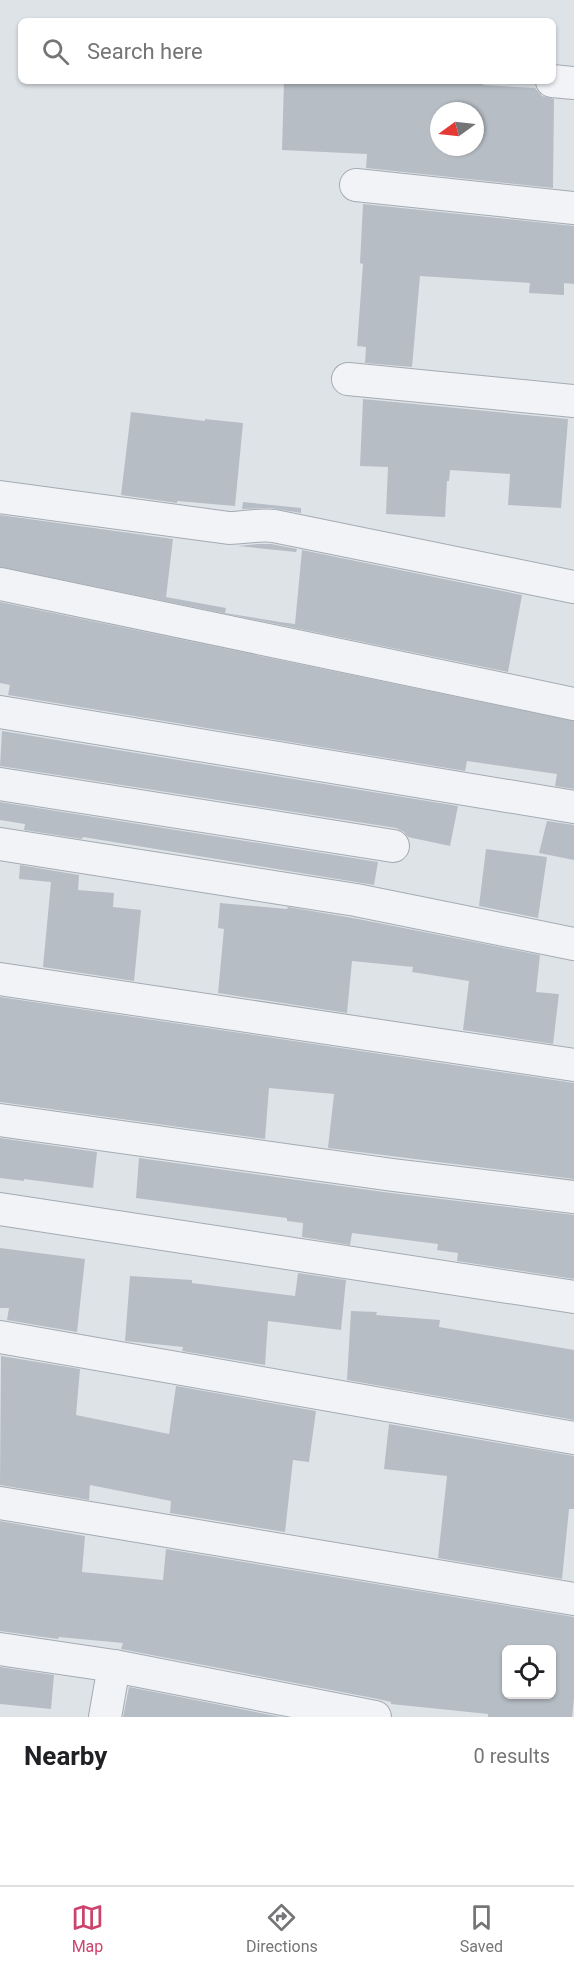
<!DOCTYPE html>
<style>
:root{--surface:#fff;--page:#f6f6f6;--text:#202124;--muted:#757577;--line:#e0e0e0;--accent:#cc446e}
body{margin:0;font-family:Roboto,sans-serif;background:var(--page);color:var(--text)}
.controls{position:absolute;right:18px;bottom:18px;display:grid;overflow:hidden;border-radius:9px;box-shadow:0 2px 4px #0004}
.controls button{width:54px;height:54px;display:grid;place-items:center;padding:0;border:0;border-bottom:2px solid var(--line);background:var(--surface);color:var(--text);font:30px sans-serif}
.compass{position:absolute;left:430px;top:102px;width:54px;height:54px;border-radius:50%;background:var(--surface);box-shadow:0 2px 4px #0004;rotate:255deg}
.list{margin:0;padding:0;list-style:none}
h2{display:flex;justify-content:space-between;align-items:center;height:78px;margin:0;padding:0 24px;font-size:26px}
h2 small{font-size:20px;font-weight:400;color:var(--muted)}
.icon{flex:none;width:33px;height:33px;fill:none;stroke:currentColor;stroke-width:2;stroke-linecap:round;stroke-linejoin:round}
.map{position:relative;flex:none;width:574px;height:1717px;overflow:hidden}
.search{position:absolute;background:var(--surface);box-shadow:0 2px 4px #0004;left:18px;right:18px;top:18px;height:66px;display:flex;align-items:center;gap:15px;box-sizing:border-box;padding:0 21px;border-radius:9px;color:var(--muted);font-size:22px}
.sheet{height:168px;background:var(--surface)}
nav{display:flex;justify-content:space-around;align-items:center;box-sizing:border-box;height:84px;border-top:2px solid var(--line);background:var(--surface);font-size:16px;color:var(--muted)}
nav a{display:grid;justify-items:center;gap:3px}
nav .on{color:var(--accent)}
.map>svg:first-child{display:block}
</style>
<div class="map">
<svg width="574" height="1717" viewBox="0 0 574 1717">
<rect width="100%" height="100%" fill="#dee3e8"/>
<g fill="#b6bdc4" fill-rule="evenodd">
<path d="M 284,81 L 484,81 L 483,85 L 535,88 L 542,96 L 554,99 L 553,188 L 366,168 L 367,154 L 282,150 ZM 439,111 L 475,111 L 475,147 L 439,147 Z"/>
<polygon points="363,204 574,226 574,284 564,283 564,295 529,293 530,283 420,276 412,367 365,363 366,347 357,346 363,264 360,263"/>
<polygon points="363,399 568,419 561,508 508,505 510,474 450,470 449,481 447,481 445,517 386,514 388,467 360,466"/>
<polygon points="131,412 205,421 205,419 243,423 235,506 177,501 177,503 121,495"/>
<polygon points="243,502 301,508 301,513 270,508 242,509"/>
<polygon points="0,515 173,539 166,597 226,608 225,613 280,622 295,624 302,550 522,595 508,672 0,567"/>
<polygon points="258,544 271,544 297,549 296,552 238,546"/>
<polygon points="0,602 574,721 574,789 555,786 557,774 467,761 465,771 8,695 10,685 0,683"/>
<polygon points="2,731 458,806 450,846 408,837 404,832 396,828 0,766"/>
<polygon points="0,802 378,862 374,885 83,837 82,839 24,830 25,824 0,820"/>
<polygon points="547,821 574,825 574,860 539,853"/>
<polygon points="486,849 547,857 538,918 479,906"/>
<polygon points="20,865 79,875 78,890 114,893 113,907 141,910 134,981 43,967 51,882 19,879"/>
<polygon points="220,903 287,909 288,907 353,918 540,955 536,992 559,994 553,1044 463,1030 469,981 412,972 413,967 352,961 347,1013 218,993 224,929 218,928"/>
<polygon points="0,997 574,1083 574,1179 328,1148 334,1094 269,1088 265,1139 0,1102"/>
<polygon points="0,1138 97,1152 93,1188 24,1179 24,1181 0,1178"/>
<polygon points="139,1158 391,1193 574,1215 574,1279 457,1261 458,1253 437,1250 438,1244 352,1233 350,1245 302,1237 303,1223 287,1221 287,1218 136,1198"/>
<polygon points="0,1248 85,1259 77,1332 7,1320 9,1308 0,1308"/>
<polygon points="298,1273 346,1280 341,1330 268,1321 265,1365 182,1351 183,1347 125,1341 130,1276 192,1280 192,1283 295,1296"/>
<polygon points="351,1311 377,1312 376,1315 440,1320 439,1327 574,1350 574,1420 347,1380"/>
<polygon points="1,1356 80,1369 76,1415 169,1434 176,1386 316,1411 309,1462 293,1460 285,1532 170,1513 171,1501 90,1485 89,1500 0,1485"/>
<polygon points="389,1424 574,1456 574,1509 569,1509 562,1579 438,1558 447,1476 384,1469"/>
<path d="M 0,1521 L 85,1536 L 82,1572 L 163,1580 L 166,1549 L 574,1617 L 574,1698 L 572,1717 L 488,1717 L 488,1714 L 391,1704 L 391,1702 L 378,1699 L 121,1649 L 123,1643 L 59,1637 L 58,1639 L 0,1631 ZM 507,1650 L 552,1650 L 552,1695 L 507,1695 Z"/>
<polygon points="0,1667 54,1675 51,1709 0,1704"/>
<polygon points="129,1687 281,1717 123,1717"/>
</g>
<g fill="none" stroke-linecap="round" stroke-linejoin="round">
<g stroke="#a4abb2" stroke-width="34">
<g id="minor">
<polyline points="552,81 574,83"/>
<polyline points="356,185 574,208"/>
<polyline points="348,379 574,401"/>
<path d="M 0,497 L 229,528 C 245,528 258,524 274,526 L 574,587"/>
<polyline points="0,584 574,704"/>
<polyline points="0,712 574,807"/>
<polyline points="0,784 393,846"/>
<polyline points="0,844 356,900 574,944"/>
<polyline points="0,979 574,1065"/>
<polyline points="0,1120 393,1175 574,1197"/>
<polyline points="0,1209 574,1297"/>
<polyline points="0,1337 574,1438"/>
<polyline points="0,1503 574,1599"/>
<polyline points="0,1649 114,1666 375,1717"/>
<polyline points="105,1717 114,1666"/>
</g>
</g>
<use href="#minor" stroke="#f1f3f6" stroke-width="32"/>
</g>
</svg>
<div class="controls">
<button><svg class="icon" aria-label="locate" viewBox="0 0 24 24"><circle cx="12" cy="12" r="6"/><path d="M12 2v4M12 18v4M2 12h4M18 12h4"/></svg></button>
</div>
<svg class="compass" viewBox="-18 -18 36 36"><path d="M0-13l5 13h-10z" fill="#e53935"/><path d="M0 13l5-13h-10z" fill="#757577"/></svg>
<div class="search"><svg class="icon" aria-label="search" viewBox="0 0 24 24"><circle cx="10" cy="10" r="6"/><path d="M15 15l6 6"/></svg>Search here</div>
</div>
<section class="sheet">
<h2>Nearby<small>0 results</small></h2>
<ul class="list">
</ul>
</section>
<nav>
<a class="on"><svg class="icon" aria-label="map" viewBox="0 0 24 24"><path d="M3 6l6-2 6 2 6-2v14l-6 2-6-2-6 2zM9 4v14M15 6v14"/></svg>Map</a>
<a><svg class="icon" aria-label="directions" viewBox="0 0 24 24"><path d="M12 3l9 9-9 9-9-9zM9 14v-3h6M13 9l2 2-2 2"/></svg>Directions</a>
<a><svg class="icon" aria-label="saved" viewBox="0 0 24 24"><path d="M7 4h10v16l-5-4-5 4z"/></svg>Saved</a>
</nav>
